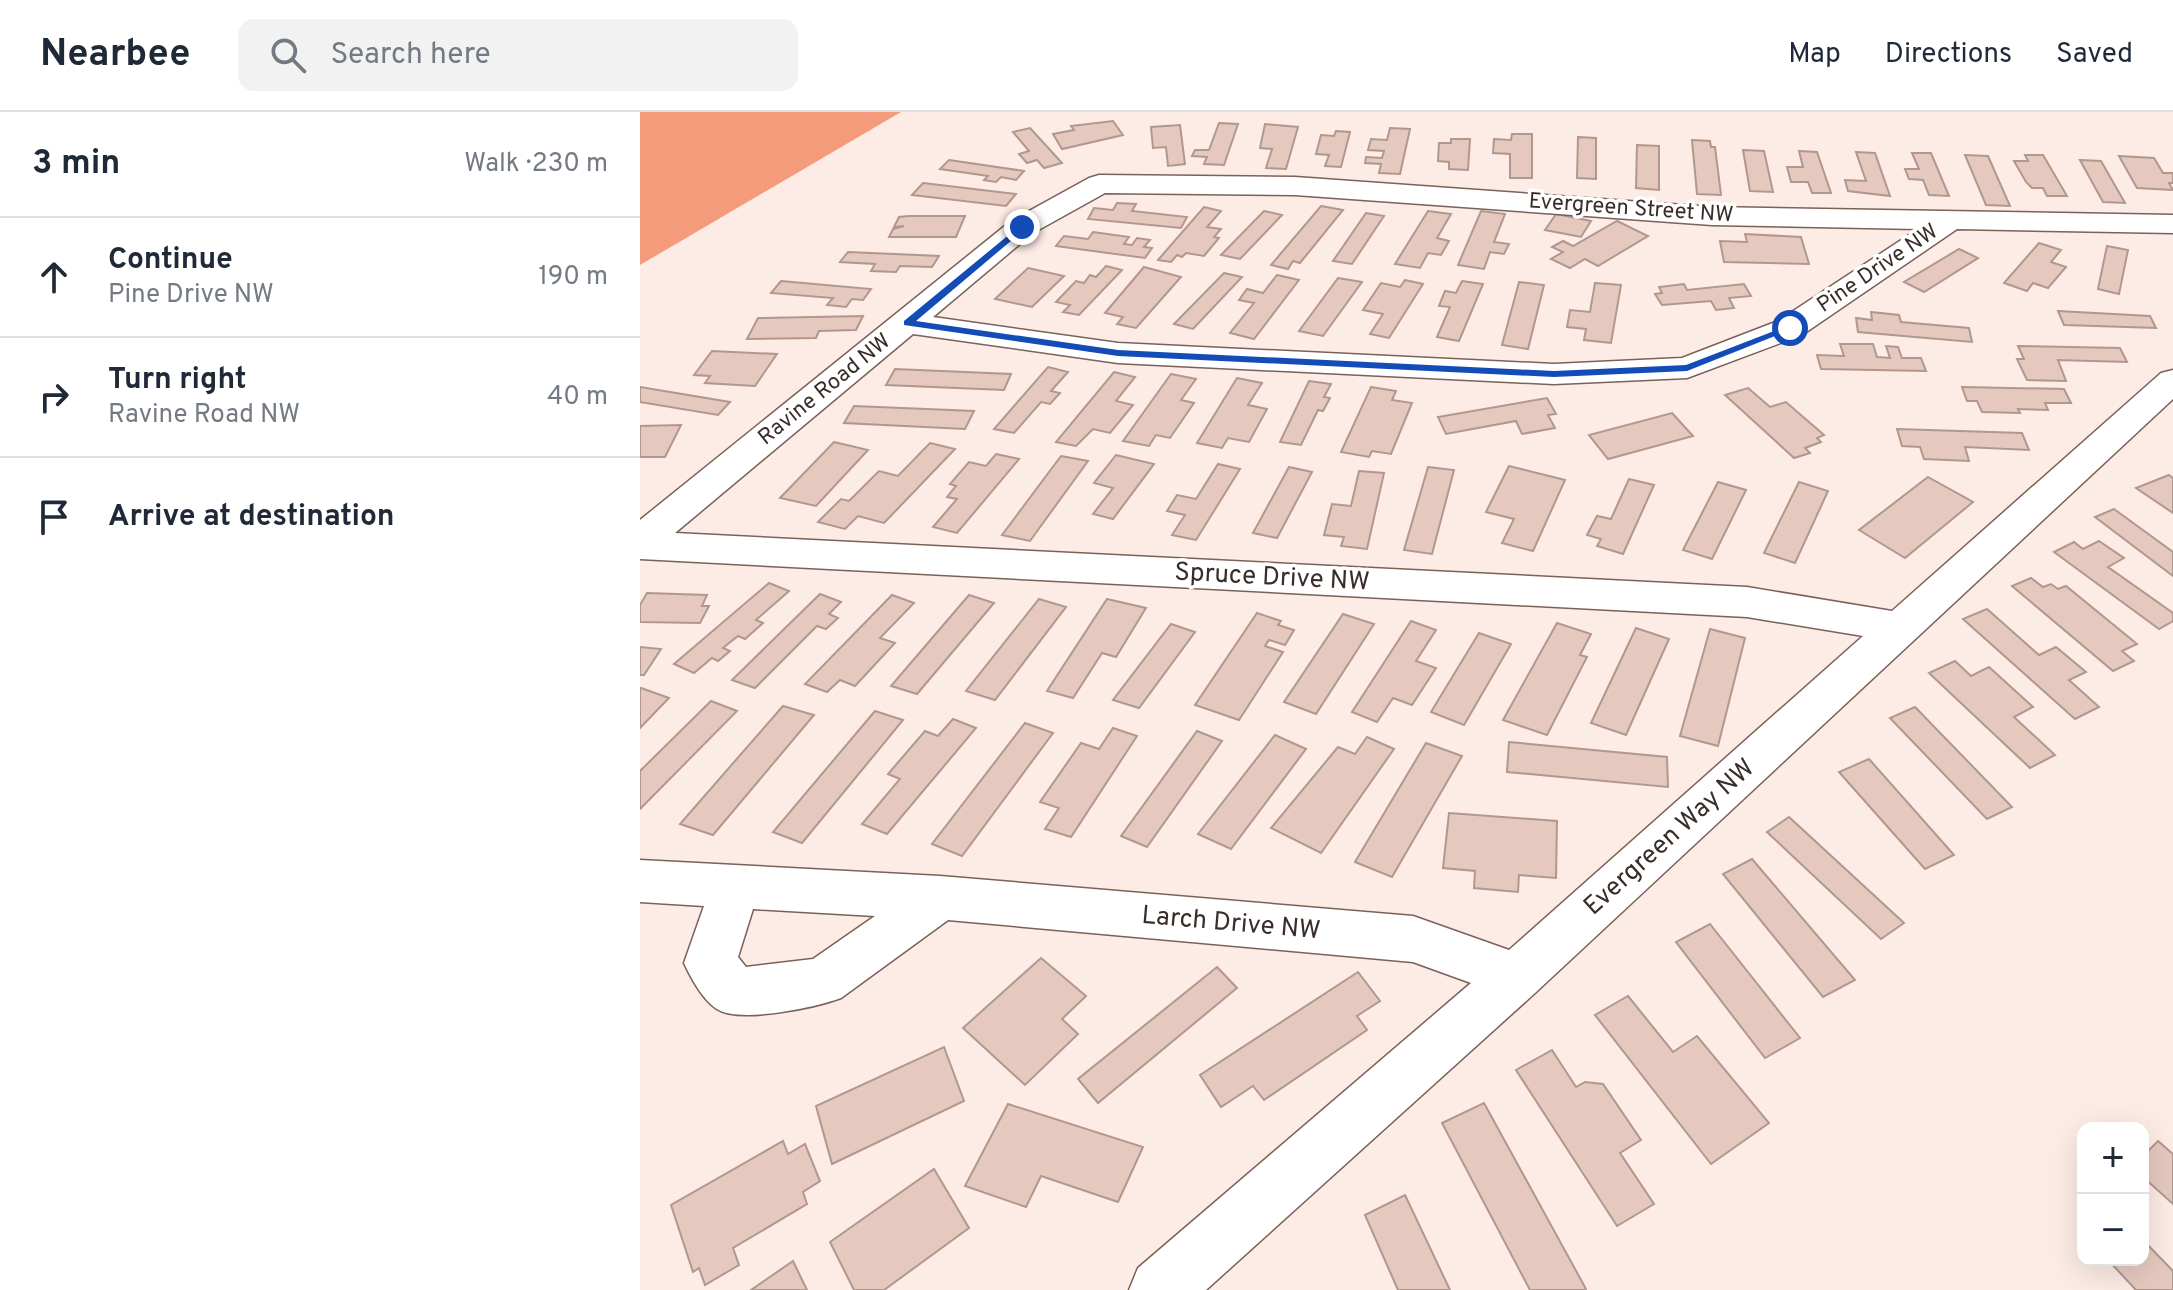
<!DOCTYPE html>
<meta charset="utf-8">
<style>
:root{--surface:#fff;--page:#f2f2f3;--text:#1f2937;--muted:#747a83;--line:#e0e1e3}
body{margin:0;font-family:Overpass,sans-serif;background:var(--page);color:var(--text)}
.controls{position:absolute;right:24px;bottom:24px;display:grid;overflow:hidden;border-radius:16px;box-shadow:0 8px 32px #0002}
.controls button{width:72px;height:72px;display:grid;place-items:center;padding:0;border:0;border-bottom:2px solid var(--line);background:var(--surface);color:var(--text);font:40px sans-serif}
.stop{position:absolute;width:24px;height:24px;margin:-18px;border:6px solid #134bb7;border-radius:50%;background:#fff}
.stop.end{background:#134bb7;border-color:#fff;box-shadow:0 2px 8px #0008}
.list{margin:0;padding:0;list-style:none}
h2{display:flex;justify-content:space-between;align-items:center;height:104px;margin:0;padding:0 32px;font-size:34px}
h2 small{font-size:26px;font-weight:400;color:var(--muted)}
.list li{display:grid;grid-template-columns:52px 1fr auto;gap:24px;align-items:center;box-sizing:border-box;height:120px;padding:0 32px;border-top:2px solid var(--line)}
.list b{display:block;font-size:30px;white-space:nowrap}
.list p{margin:0;font-size:26px;white-space:nowrap;color:var(--muted)}
.list em{font-size:26px;font-style:normal;color:var(--muted)}
.icon{flex:none;width:44px;height:44px;fill:none;stroke:currentColor;stroke-width:2;stroke-linecap:round;stroke-linejoin:round}
.map{position:relative;flex:none;width:1533px;height:1178px;overflow:hidden}
header{display:flex;align-items:center;gap:48px;box-sizing:border-box;height:112px;padding:0 40px;background:var(--surface);border-bottom:2px solid var(--line)}
header strong{font-size:38px}
nav{display:flex;gap:44px;margin-inline-start:auto;font-size:28px}
.search{width:560px;height:72px;background:var(--page);display:flex;align-items:center;gap:20px;box-sizing:border-box;padding:0 28px;border-radius:16px;color:var(--muted);font-size:30px}
main{display:flex}
aside{flex:1;background:var(--surface)}
.map>svg:first-child{display:block}
</style>
<header>
<strong>Nearbee</strong>
<div class="search"><svg class="icon" aria-label="search" viewBox="0 0 24 24"><circle cx="10" cy="10" r="6"/><path d="M15 15l6 6"/></svg>Search here</div>
<nav><a>Map</a><a>Directions</a><a>Saved</a></nav>
</header>
<main>
<aside>
<h2>3 min<small>Walk · 230 m</small></h2>
<ul class="list">
<li><svg class="icon" aria-label="ahead" viewBox="0 0 24 24"><path d="M12 20V5M6 11l6-6 6 6"/></svg><div><b>Continue</b><p>Pine Drive NW</p></div><em>190 m</em></li>
<li><svg class="icon" aria-label="right" viewBox="0 0 24 24"><path d="M7 20v-9h11M14 6l5 5-5 5"/></svg><div><b>Turn right</b><p>Ravine Road NW</p></div><em>40 m</em></li>
<li><svg class="icon" aria-label="arrive" viewBox="0 0 24 24"><path d="M6 21V4h12l-3 4 3 4H6"/></svg><div><b>Arrive at destination</b></div></li>
</ul>
</aside>
<div class="map">
<svg width="1533" height="1178" viewBox="0 0 1533 1178">
<rect width="100%" height="100%" fill="#fdebe5"/>
<polygon fill="#f49b7c" points="0,0 261,0 0,153"/>
<g fill="#e5c9bf" stroke="#b2978e" stroke-width="2">
<polygon points="473,9 483,23 422,37 413,22 434,18 431,14"/>
<polygon points="579,11 598,12 584,53 564,52 567,45 552,44 555,38 569,38"/>
<polygon points="625,12 658,15 646,57 626,56 632,37 620,36"/>
<polygon points="540,13 545,52 528,54 526,35 513,36 511,15"/>
<polygon points="390,16 422,51 404,56 397,48 387,51 379,42 389,39 373,20"/>
<polygon points="750,16 770,17 760,62 739,61 741,52 725,51 726,45 742,46 744,39 728,38 731,27 747,28"/>
<polygon points="696,19 710,20 701,55 685,54 689,43 676,42 681,23 694,24"/>
<polygon points="872,22 892,22 892,66 870,66 870,42 853,41 854,27 871,28"/>
<polygon points="938,25 956,26 956,67 937,66"/>
<polygon points="811,27 830,27 828,58 809,57 809,50 798,49 799,31 811,31"/>
<polygon points="1052,28 1070,29 1071,35 1075,35 1081,83 1057,82"/>
<polygon points="997,33 1019,34 1019,78 996,76"/>
<polygon points="1103,38 1124,39 1133,80 1110,79"/>
<polygon points="1159,39 1177,40 1191,81 1172,81 1168,70 1151,70 1147,55 1163,55"/>
<polygon points="1216,40 1235,41 1250,84 1208,79 1205,68 1226,69"/>
<polygon points="1272,41 1291,41 1309,84 1289,83 1283,68 1269,67 1265,57 1279,57"/>
<polygon points="1325,43 1348,44 1370,94 1346,93"/>
<polygon points="1385,43 1403,43 1427,84 1407,84 1403,76 1392,76 1386,70 1374,49 1388,49"/>
<polygon points="1479,44 1514,46 1523,61 1533,61 1533,71 1529,71 1533,78 1497,76"/>
<polygon points="309,48 384,59 376,68 361,65 356,70 344,68 348,64 300,57"/>
<polygon points="1440,48 1461,49 1485,91 1463,90"/>
<polygon points="283,71 376,82 366,94 272,83"/>
<polygon points="477,91 496,92 492,99 547,105 541,116 448,107 454,96 473,98"/>
<polygon points="681,94 703,98 660,151 653,149 648,157 631,153"/>
<polygon points="564,95 581,99 567,115 581,117 574,125 579,126 564,144 546,141 542,145 537,143 531,150 518,148"/>
<polygon points="624,99 642,103 600,147 581,143"/>
<polygon points="788,99 811,102 797,126 809,129 801,143 788,141 780,156 755,152"/>
<polygon points="841,99 865,102 854,130 869,132 864,142 850,140 844,157 818,153"/>
<polygon points="726,101 744,104 712,152 693,149"/>
<polygon points="916,102 951,109 941,125 905,118"/>
<polygon points="269,104 325,104 316,125 249,125 253,117 264,114 254,115 259,105"/>
<polygon points="977,109 1008,124 958,154 945,147 930,156 911,147 923,140 912,135 923,129 933,134"/>
<polygon points="453,120 489,125 484,132 492,133 497,126 510,128 504,135 512,136 505,146 416,134 424,124 448,127"/>
<polygon points="1105,122 1161,125 1169,152 1084,150 1080,129 1107,130"/>
<polygon points="1399,131 1421,138 1411,150 1426,155 1408,176 1393,171 1387,179 1364,171"/>
<polygon points="1467,134 1488,138 1479,182 1458,177"/>
<polygon points="1319,137 1338,146 1284,180 1264,170"/>
<polygon points="208,140 299,144 292,155 260,154 256,160 231,159 235,152 200,150"/>
<polygon points="466,154 482,158 439,203 423,200 430,193 416,190 436,169 444,171 450,163 456,165"/>
<polygon points="504,155 541,165 496,216 477,212 483,205 465,201"/>
<polygon points="388,156 424,164 392,195 355,187"/>
<polygon points="584,161 602,165 553,217 534,212"/>
<polygon points="637,163 659,168 614,227 590,221 614,191 599,188 607,177 623,181"/>
<polygon points="698,166 722,170 683,224 659,219"/>
<polygon points="765,168 783,172 749,226 730,222 743,202 723,198 741,171 760,175"/>
<polygon points="141,169 231,177 223,188 212,187 206,195 187,193 193,186 131,181"/>
<polygon points="822,169 843,172 819,229 797,225 810,195 799,194 805,179 816,181"/>
<polygon points="879,170 904,173 888,237 862,233"/>
<polygon points="955,171 981,173 971,231 944,228 946,217 927,215 930,198 950,200"/>
<polygon points="1044,172 1047,178 1104,172 1111,184 1089,186 1094,196 1076,198 1071,189 1022,193 1015,182 1022,181 1019,175"/>
<polygon points="1418,199 1510,204 1516,216 1424,213"/>
<polygon points="1231,200 1259,203 1261,210 1329,216 1332,230 1218,220 1216,206 1232,208"/>
<polygon points="223,204 216,218 179,219 176,226 107,227 118,206"/>
<polygon points="1200,232 1233,232 1237,245 1250,246 1246,234 1258,235 1262,246 1281,246 1286,259 1181,257 1177,243 1204,244"/>
<polygon points="1378,234 1480,236 1487,250 1418,248 1426,269 1387,268 1377,247 1384,247"/>
<polygon points="72,239 137,242 115,274 65,271 70,264 54,263"/>
<polygon points="408,255 428,260 411,279 420,281 410,292 401,290 374,321 354,317"/>
<polygon points="255,257 371,262 364,278 246,273"/>
<polygon points="474,260 495,265 476,289 493,293 470,321 453,317 436,334 416,330"/>
<polygon points="531,262 556,267 541,288 554,291 530,326 516,323 509,334 483,329"/>
<polygon points="597,266 622,271 608,293 627,297 609,330 588,326 582,336 557,331"/>
<polygon points="669,269 691,272 684,285 690,286 683,299 678,298 661,333 640,330"/>
<polygon points="0,275 90,290 78,303 0,290"/>
<polygon points="731,275 756,279 752,288 772,291 751,342 732,339 729,345 701,340"/>
<polygon points="1322,275 1424,277 1431,291 1405,291 1408,298 1378,297 1380,301 1342,300 1337,289 1327,289"/>
<polygon points="1108,276 1130,295 1146,290 1184,323 1177,326 1181,330 1165,336 1170,341 1154,346 1085,283"/>
<polygon points="907,286 916,302 908,303 915,316 882,322 876,309 806,322 798,305"/>
<polygon points="214,294 334,299 325,317 204,311"/>
<polygon points="1032,301 1053,324 968,347 949,323"/>
<polygon points="41,313 25,345 0,345 0,314"/>
<polygon points="1257,317 1382,321 1389,338 1325,335 1329,349 1284,347 1280,335 1262,334"/>
<polygon points="194,330 228,338 176,394 140,386"/>
<polygon points="290,331 315,337 244,411 218,404 205,417 178,410 201,387 209,389 239,359 258,364"/>
<polygon points="356,342 379,347 317,421 293,415 317,387 307,385 316,374 310,372 329,350 346,354"/>
<polygon points="476,343 514,352 473,407 453,402 473,376 454,371"/>
<polygon points="421,344 448,349 390,429 362,423"/>
<polygon points="578,352 600,357 556,428 532,423 545,403 527,399 537,383 556,387"/>
<polygon points="869,354 925,368 893,439 862,431 874,407 846,400"/>
<polygon points="649,355 672,360 637,426 613,421"/>
<polygon points="788,355 814,358 792,442 764,438"/>
<polygon points="719,359 744,361 727,437 701,434 704,425 684,423 692,392 711,394"/>
<polygon points="1529,363 1533,366 1533,401 1496,376"/>
<polygon points="1288,365 1333,390 1265,446 1219,418"/>
<polygon points="989,367 1014,373 983,442 957,434 961,427 947,423 957,404 971,407"/>
<polygon points="1078,370 1106,378 1072,447 1043,438"/>
<polygon points="1159,370 1188,379 1155,451 1124,441"/>
<polygon points="1474,397 1533,440 1533,464 1455,405"/>
<polygon points="1459,429 1484,446 1468,455 1533,501 1533,509 1519,517 1414,440 1434,430 1443,437"/>
<polygon points="1391,466 1403,475 1411,472 1418,477 1426,474 1497,532 1482,539 1494,549 1473,559 1372,474"/>
<polygon points="129,471 149,479 116,508 123,511 105,527 98,524 83,536 90,539 78,549 72,546 54,561 34,552"/>
<polygon points="7,481 67,483 62,494 69,494 60,511 0,510 0,493"/>
<polygon points="180,482 201,490 189,502 198,506 186,517 177,514 115,576 92,568"/>
<polygon points="252,483 274,491 240,526 255,531 215,574 200,568 187,580 165,572"/>
<polygon points="329,483 354,491 277,582 251,574"/>
<polygon points="399,487 426,495 355,588 326,579"/>
<polygon points="467,487 506,496 476,545 462,541 433,586 407,579"/>
<polygon points="1347,497 1399,543 1416,535 1446,560 1429,568 1459,595 1435,607 1323,507"/>
<polygon points="617,501 641,509 638,513 654,518 645,533 629,528 625,534 643,540 599,608 555,593"/>
<polygon points="703,502 734,512 676,602 644,590"/>
<polygon points="771,509 796,518 776,549 796,556 772,593 753,586 737,610 712,600"/>
<polygon points="917,511 951,522 940,543 947,545 907,623 863,608"/>
<polygon points="531,512 555,520 499,596 473,588"/>
<polygon points="996,516 1029,527 986,623 951,611"/>
<polygon points="1070,517 1105,526 1078,634 1040,624"/>
<polygon points="839,521 871,532 824,613 791,600"/>
<polygon points="0,535 21,537 4,563 0,563"/>
<polygon points="1315,549 1331,564 1349,555 1393,595 1374,605 1415,643 1390,656 1289,561"/>
<polygon points="1,576 29,586 0,616 0,578"/>
<polygon points="71,589 97,599 0,697 0,659"/>
<polygon points="143,594 174,603 73,723 40,712"/>
<polygon points="1275,595 1372,695 1347,707 1250,606"/>
<polygon points="235,599 263,608 162,731 133,720"/>
<polygon points="313,607 336,616 247,722 222,712 260,667 248,662 285,619 298,624"/>
<polygon points="385,611 413,621 322,744 292,732"/>
<polygon points="473,616 497,624 431,725 405,717 419,696 400,690 441,631 459,637"/>
<polygon points="557,619 582,629 507,735 481,724"/>
<polygon points="635,623 666,637 591,737 558,722"/>
<polygon points="727,625 754,637 681,741 631,716 698,635 715,642"/>
<polygon points="869,630 1027,645 1028,675 867,660"/>
<polygon points="786,631 822,644 752,765 715,750"/>
<polygon points="1229,647 1314,743 1285,757 1199,660"/>
<polygon points="809,701 917,709 916,766 879,763 878,780 834,776 835,759 803,756"/>
<polygon points="1149,705 1264,811 1241,827 1127,720"/>
<polygon points="1112,747 1215,868 1183,885 1083,762"/>
<polygon points="1070,812 1160,926 1125,946 1036,830"/>
<polygon points="401,846 446,884 422,907 438,922 385,973 323,916"/>
<polygon points="577,855 597,876 458,991 438,967"/>
<polygon points="718,860 740,889 717,904 727,918 624,988 613,974 581,995 560,963"/>
<polygon points="988,884 1033,940 1057,924 1129,1011 1071,1052 955,903"/>
<polygon points="304,935 324,989 192,1052 176,994"/>
<polygon points="912,938 936,975 945,970 963,972 1001,1028 980,1041 1014,1092 977,1114 876,958"/>
<polygon points="844,991 946,1177 945,1178 890,1178 802,1011"/>
<polygon points="368,992 503,1035 478,1090 401,1064 386,1095 325,1074"/>
<polygon points="143,1029 148,1042 165,1032 180,1069 163,1080 167,1092 93,1136 99,1153 65,1173 59,1156 53,1160 31,1093"/>
<polygon points="1518,1029 1533,1042 1533,1092 1503,1065 1503,1044"/>
<polygon points="294,1057 329,1116 244,1178 214,1178 190,1130"/>
<polygon points="765,1083 810,1178 758,1178 725,1103"/>
<polygon points="1503,1128 1533,1159 1533,1178 1496,1178 1468,1148 1503,1148"/>
<polygon points="153,1149 167,1178 111,1178"/>
</g>
<g fill="none" stroke-linecap="round" stroke-linejoin="round">
<g stroke="#7a6159" stroke-width="3">
<path id="minor" d="M 459,63 L 655,65 L 1072,95 L 1533,103 L 1533,121 L 1317,117 L 1162,223 L 1047,266 L 914,272 L 478,251 L 273,222 L 35,421 L 1107,475 L 1252,499 L 1521,261 L 1533,258 L 1533,287 L 895,881 L 566,1178 L 489,1178 L 498,1156 L 831,871 L 773,850 L 308,808 L 201,886 C 177,895 99,912 77,897 C 63,888 51,866 44,851 L 64,794 L 0,790 L 0,748 L 300,764 L 773,804 L 869,838 L 1223,524 L 1107,505 L 0,447 L 0,408 L 371,109 L 449,66 ZM 465,81 L 655,83 L 1072,113 L 1278,117 L 1138,209 L 1042,246 L 914,252 L 478,231 L 293,205 L 393,121 ZM 113,797 L 235,804 L 173,847 L 106,855 L 98,845 Z"/>
</g>
<use href="#minor" fill="#fff" fill-rule="evenodd"/>
</g>
<polygon fill="#134bb7" points="382,112 385,117 276,209 478,238 914,259 1046,253 1147,214 1155,216 1047,259 914,265 478,244 264,213 264,209"/>
<g text-anchor="middle" dominant-baseline="central" stroke-width="7" stroke-linejoin="round" paint-order="stroke">
<g font-size="22" fill="#382d29" stroke="#fff">
<text transform="translate(991 97) rotate(4)">Evergreen Street NW</text>
<text transform="translate(1238 157) rotate(-34)">Pine Drive NW</text>
<text transform="translate(185 278) rotate(-39)">Ravine Road NW</text>
</g>
<g font-size="26" fill="#382d29" stroke="#fff">
<text transform="translate(632 466) rotate(3)">Spruce Drive NW</text>
<text transform="translate(1030 726) rotate(-42)">Evergreen Way NW</text>
<text transform="translate(591 812) rotate(5)">Larch Drive NW</text>
</g>
</g>
</svg>
<div class="controls">
<button>+</button>
<button>−</button>
</div>
<div class="stop" style="left:1150px;top:216px"></div>
<div class="stop end" style="left:382px;top:115px"></div>
</div>
</main>
